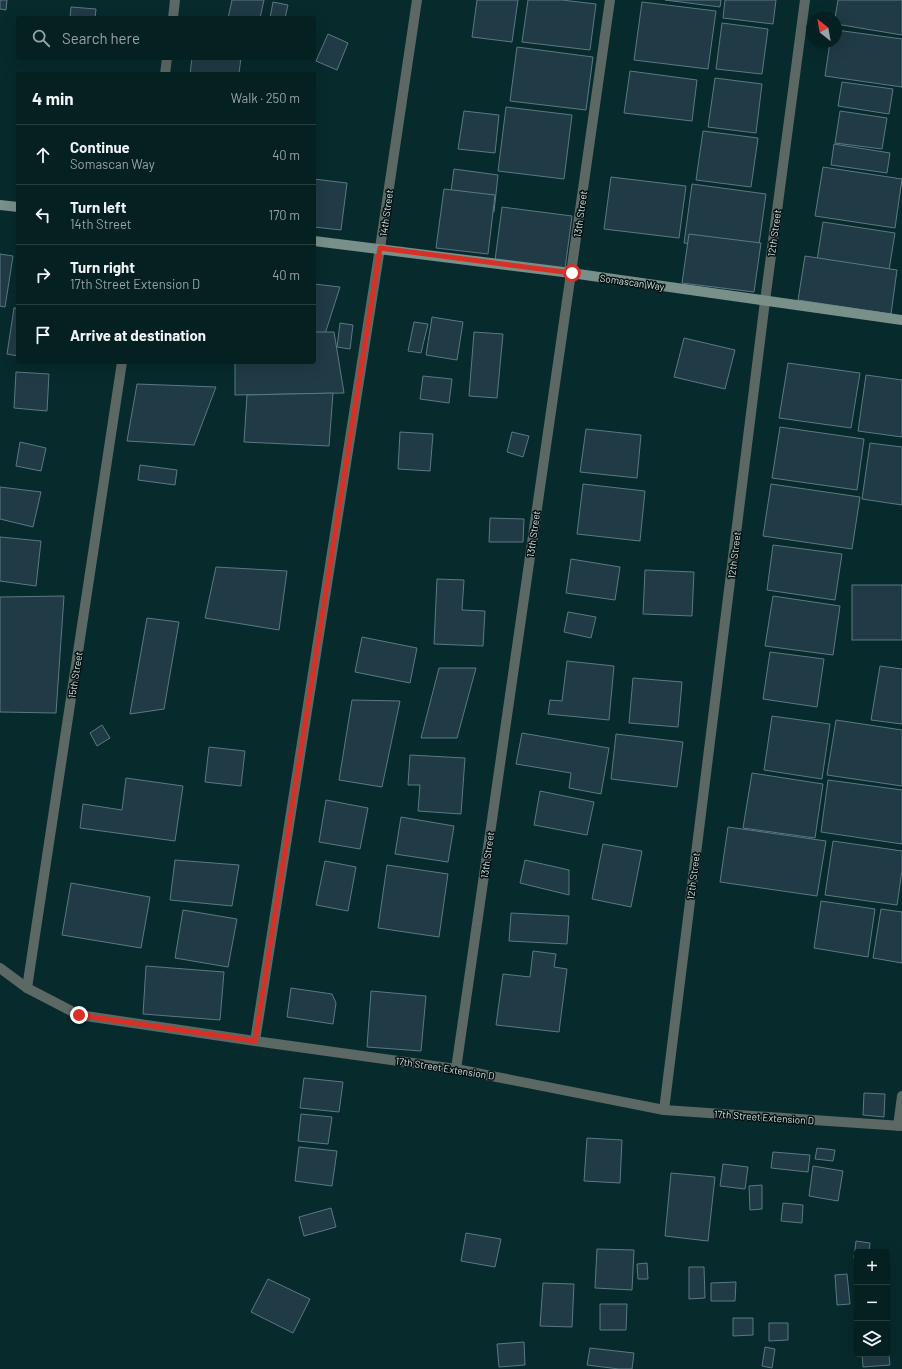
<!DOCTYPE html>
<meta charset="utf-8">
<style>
:root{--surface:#052021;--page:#132d2e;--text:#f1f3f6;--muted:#97a3a5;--line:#263e3f}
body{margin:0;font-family:Barlow,sans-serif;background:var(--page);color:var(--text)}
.controls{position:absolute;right:12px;bottom:12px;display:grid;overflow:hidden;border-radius:4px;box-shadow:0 4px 16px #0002}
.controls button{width:36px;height:36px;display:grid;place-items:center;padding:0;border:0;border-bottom:1px solid var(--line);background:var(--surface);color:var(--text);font:20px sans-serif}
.compass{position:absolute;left:806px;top:12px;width:36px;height:36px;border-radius:50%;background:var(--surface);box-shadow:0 4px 16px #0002;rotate:329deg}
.stop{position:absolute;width:12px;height:12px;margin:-9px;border:3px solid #d93025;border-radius:50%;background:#fff}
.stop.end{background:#d93025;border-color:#fff;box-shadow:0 1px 4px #0008}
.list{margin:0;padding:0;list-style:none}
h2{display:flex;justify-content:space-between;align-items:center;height:52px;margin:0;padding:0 16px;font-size:17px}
h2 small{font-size:13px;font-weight:400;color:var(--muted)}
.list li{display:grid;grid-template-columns:26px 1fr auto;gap:12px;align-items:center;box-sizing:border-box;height:60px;padding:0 16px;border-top:1px solid var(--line)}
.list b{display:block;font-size:15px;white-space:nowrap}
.list p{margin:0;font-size:13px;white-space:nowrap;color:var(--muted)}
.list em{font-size:13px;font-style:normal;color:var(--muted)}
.icon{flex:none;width:22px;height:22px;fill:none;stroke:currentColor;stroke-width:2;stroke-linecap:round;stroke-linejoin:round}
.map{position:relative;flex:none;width:902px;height:1369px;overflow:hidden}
.search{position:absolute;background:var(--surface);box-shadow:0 4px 16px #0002;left:16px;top:16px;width:300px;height:44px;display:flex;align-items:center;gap:10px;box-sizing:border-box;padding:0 14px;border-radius:4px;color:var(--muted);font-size:15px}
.panel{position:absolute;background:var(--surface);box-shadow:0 4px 16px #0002;left:16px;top:72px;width:300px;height:292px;border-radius:4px}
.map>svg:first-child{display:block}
</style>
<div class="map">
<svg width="902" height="1369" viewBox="0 0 902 1369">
<rect width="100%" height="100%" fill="#072a2c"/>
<g fill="#203b46" stroke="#5b7885">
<polygon points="0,0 7,0 6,10 0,9"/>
<polygon points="232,0 264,0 260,18 228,18"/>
<polygon points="477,0 518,0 512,42 472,37"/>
<polygon points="528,0 562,0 596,4 590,50 522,42"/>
<polygon points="665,0 721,0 720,7"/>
<polygon points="725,0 776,0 773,24 723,18"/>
<polygon points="838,0 902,0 902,35 836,24 836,18 835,18"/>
<polygon points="273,2 288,5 285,18 270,18"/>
<polygon points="642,2 716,11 708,69 634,60"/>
<polygon points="71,7 96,9 95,18 70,18"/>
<polygon points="722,23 768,29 762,74 716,69"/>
<polygon points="836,30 902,39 902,87 825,76 830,42 836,42"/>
<polygon points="328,34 348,43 337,70 316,61"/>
<polygon points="517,47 593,57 586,110 510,101"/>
<polygon points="192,58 241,58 239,73 246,74 190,74"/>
<polygon points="630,71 697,80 692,121 624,113"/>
<polygon points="715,78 762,84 756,133 708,127"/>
<polygon points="842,82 893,89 889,114 838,106"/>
<polygon points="506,107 572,115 564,179 498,171"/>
<polygon points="464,111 499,115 495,153 458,149"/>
<polygon points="840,111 887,118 882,149 835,143"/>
<polygon points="703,131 758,138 751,187 696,180"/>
<polygon points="834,144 890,153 887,173 831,165"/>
<polygon points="823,167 902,179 895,228 815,216"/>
<polygon points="454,169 498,175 494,212 449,206"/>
<polygon points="611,177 686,186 679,238 604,229"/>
<polygon points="314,179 347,183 341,230 314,227"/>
<polygon points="692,184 766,194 758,252 684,243"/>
<polygon points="444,189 495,195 488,254 436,248"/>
<polygon points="502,207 572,216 565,269 495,260"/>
<polygon points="823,222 895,233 889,270 817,260"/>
<polygon points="689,234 761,243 754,292 682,283"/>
<polygon points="0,254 13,256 5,307 0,306"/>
<polygon points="805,256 897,270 891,314 798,300"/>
<polygon points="314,284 340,287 324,337 314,336"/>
<polygon points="14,308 18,308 18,356 7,354"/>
<polygon points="432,317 463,322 457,360 426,355"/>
<polygon points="414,322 428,324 421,353 408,351"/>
<polygon points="340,323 353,325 350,349 337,347"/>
<polygon points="314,332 334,332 344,393 235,395 235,362 314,362"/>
<polygon points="474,332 503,334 497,398 469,396"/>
<polygon points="684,338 735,350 725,389 674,377"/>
<polygon points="788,363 860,373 851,428 779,418"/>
<polygon points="16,372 49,374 47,411 14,408"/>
<polygon points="866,375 902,380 902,437 858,431"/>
<polygon points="423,376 452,379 449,403 420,399"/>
<polygon points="137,384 216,387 194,445 127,441"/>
<polygon points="333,393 329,446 244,442 247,395"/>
<polygon points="780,427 864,439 857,490 772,478"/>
<polygon points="586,429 641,435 637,478 580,472"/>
<polygon points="400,432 433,434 430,471 398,469"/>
<polygon points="512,432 529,436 523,457 507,452"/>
<polygon points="20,442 46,448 41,471 16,466"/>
<polygon points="870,443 902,447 902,505 862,499"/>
<polygon points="140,465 177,470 175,485 138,480"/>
<polygon points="583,484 645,491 640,541 577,534"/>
<polygon points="771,484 860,497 852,549 763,536"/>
<polygon points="0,487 41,492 33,527 0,519"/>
<polygon points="490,518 524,519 523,542 489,542"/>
<polygon points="0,537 41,541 36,586 0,581"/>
<polygon points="773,545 842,554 835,600 767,590"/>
<polygon points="571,559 620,567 615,600 566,593"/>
<polygon points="216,567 287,571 279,630 205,618"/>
<polygon points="645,570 694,572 692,616 643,614"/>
<polygon points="437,579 464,580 462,610 485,611 483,646 434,644"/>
<rect x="852" y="585" width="50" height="55"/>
<polygon points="64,596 56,713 0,712 0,597"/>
<polygon points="773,596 840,606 833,655 765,646"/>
<polygon points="568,612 596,617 591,638 564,632"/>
<polygon points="147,618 179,622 164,709 130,714"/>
<polygon points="362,637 417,648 410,683 355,672"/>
<polygon points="770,652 824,659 817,707 763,699"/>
<polygon points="567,661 614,666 609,720 548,714 550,700 562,701"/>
<polygon points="880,666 902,669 902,724 871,720"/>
<polygon points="439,668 476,668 457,738 421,738"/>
<polygon points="633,678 682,682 678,727 629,723"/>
<polygon points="352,700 400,701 382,787 339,780"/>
<polygon points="772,716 830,724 822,779 764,770"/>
<polygon points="836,720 902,730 902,786 827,775"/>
<polygon points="102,725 110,738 97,746 90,733"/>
<polygon points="522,733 609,748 601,794 569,788 571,773 516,764"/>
<polygon points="616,734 683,742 677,787 611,779"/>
<polygon points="209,747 245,751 241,786 205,782"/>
<polygon points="410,755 465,758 461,814 418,811 420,785 408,785"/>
<polygon points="752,773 823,784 815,838 743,828"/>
<polygon points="126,778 183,786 175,841 80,828 83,804 122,810"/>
<polygon points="828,780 902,790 902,844 821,832"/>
<polygon points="540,791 594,802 587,835 534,825"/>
<polygon points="326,800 368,808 360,849 319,842"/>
<polygon points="401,817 454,826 448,862 395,854"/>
<polygon points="728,827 826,841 817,896 720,882"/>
<polygon points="833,841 902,851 902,871 897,905 825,895"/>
<polygon points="603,844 642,851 631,907 592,899"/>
<polygon points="175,860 239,865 232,906 170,900"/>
<polygon points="525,860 569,870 569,895 520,883"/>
<polygon points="325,861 356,867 348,911 316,905"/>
<polygon points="387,865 448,874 439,937 378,928"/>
<polygon points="71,883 150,897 141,948 62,935"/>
<polygon points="821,901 875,909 868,957 814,948"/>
<polygon points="881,909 902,912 902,963 873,958"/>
<polygon points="183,910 237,919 228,967 175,958"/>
<polygon points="511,913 569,916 567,944 509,941"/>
<polygon points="533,951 556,954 554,967 567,969 559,1032 496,1025 503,974 530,977"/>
<polygon points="146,966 224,972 220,1020 143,1014"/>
<polygon points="291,988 332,994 336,1003 333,1024 287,1017"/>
<polygon points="371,991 426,996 421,1051 367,1047"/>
<polygon points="304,1078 343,1082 339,1112 300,1108"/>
<polygon points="864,1093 885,1094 884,1117 863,1115"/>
<polygon points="301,1114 332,1117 328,1144 298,1141"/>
<polygon points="587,1138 622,1140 620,1183 584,1181"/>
<polygon points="299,1147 337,1151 332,1186 295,1181"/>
<polygon points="817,1148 835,1150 833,1161 815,1159"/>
<polygon points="773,1152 810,1155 808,1172 771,1168"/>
<polygon points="723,1164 748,1167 745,1189 720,1186"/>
<polygon points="813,1166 843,1171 838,1201 809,1196"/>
<polygon points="671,1173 715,1177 708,1241 665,1236"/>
<polygon points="762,1185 762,1209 750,1210 749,1186"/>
<polygon points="783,1203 803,1205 802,1223 781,1221"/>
<polygon points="331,1208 336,1227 304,1236 299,1217"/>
<polygon points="466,1233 501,1239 495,1267 461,1261"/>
<polygon points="856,1241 870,1243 869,1252 857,1252 857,1258 854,1258"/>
<polygon points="597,1249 634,1250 632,1290 595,1288"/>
<polygon points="647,1263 648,1279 638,1279 637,1264"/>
<polygon points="689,1267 704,1267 705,1298 689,1299"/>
<polygon points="847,1274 850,1304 837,1305 835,1275"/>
<polygon points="268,1279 310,1299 293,1333 251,1312"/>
<polygon points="736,1282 735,1301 711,1301 711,1283"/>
<polygon points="543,1283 574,1284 572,1327 540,1326"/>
<polygon points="600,1304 627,1304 626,1330 600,1330"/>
<polygon points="733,1318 753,1318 753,1335 733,1336"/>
<polygon points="769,1323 788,1323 788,1340 769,1341"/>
<polygon points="887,1339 890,1365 863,1367 862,1354 887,1354"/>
<polygon points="524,1342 525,1365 499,1367 497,1344"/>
<polygon points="765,1347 775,1349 772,1368 762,1366"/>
<polygon points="590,1348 634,1353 632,1369 619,1369 587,1365"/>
</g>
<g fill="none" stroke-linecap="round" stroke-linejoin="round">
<g stroke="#5b6864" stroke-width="10">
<polyline points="173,18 175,0"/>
<polyline points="165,74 167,58"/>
<polyline points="0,968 27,988 79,1015 255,1041 456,1069 664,1110 902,1126"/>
<polyline points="27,988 122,362"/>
<polyline points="255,1041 380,248 417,0"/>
<polyline points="456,1069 571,273 610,0"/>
<polyline points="664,1110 765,301 805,0"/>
<polyline points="898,1126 902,1096"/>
</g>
<g stroke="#798f89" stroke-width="10">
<polyline points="0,205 18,207"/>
<polyline points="314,241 571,273 902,320"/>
</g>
</g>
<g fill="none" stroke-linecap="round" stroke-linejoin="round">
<polyline stroke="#d93025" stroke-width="5" points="79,1015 255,1041 380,248 572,273"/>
</g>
<g text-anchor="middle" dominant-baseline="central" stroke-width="3" stroke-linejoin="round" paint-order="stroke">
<g font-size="10" fill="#cfe1e2" stroke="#041011">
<text transform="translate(386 213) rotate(-82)">14th Street</text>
<text transform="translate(580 214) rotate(-82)">13th Street</text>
<text transform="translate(774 233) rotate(-82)">12th Street</text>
<text transform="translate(632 282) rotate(8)">Somascan Way</text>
<text transform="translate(533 534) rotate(-82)">13th Street</text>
<text transform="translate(734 555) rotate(-83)">12th Street</text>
<text transform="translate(75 675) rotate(-81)">15th Street</text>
<text transform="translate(487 855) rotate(-82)">13th Street</text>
<text transform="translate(693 876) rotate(-83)">12th Street</text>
<text transform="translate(445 1068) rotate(9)">17th Street Extension D</text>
<text transform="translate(764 1117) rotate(4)">17th Street Extension D</text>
</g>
</g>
</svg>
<div class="controls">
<button>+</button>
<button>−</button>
<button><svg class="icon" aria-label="layers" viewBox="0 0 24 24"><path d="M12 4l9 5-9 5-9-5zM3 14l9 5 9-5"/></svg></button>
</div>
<svg class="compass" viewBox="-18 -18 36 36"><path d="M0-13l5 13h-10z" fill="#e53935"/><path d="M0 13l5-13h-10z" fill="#97a3a5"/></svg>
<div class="stop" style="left:572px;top:273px"></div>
<div class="stop end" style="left:79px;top:1015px"></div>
<div class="search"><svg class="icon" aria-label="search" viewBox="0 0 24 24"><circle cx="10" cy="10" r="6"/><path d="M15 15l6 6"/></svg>Search here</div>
<section class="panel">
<h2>4 min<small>Walk · 250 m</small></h2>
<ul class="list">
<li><svg class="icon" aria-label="ahead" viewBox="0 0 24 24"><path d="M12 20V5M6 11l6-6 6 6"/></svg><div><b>Continue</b><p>Somascan Way</p></div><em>40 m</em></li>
<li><svg class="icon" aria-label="left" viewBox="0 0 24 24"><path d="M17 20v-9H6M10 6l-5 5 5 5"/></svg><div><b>Turn left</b><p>14th Street</p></div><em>170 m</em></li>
<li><svg class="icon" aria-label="right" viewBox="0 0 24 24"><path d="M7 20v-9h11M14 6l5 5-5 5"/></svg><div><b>Turn right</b><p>17th Street Extension D</p></div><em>40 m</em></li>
<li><svg class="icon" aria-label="arrive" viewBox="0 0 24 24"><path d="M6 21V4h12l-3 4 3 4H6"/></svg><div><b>Arrive at destination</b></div></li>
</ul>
</section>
</div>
